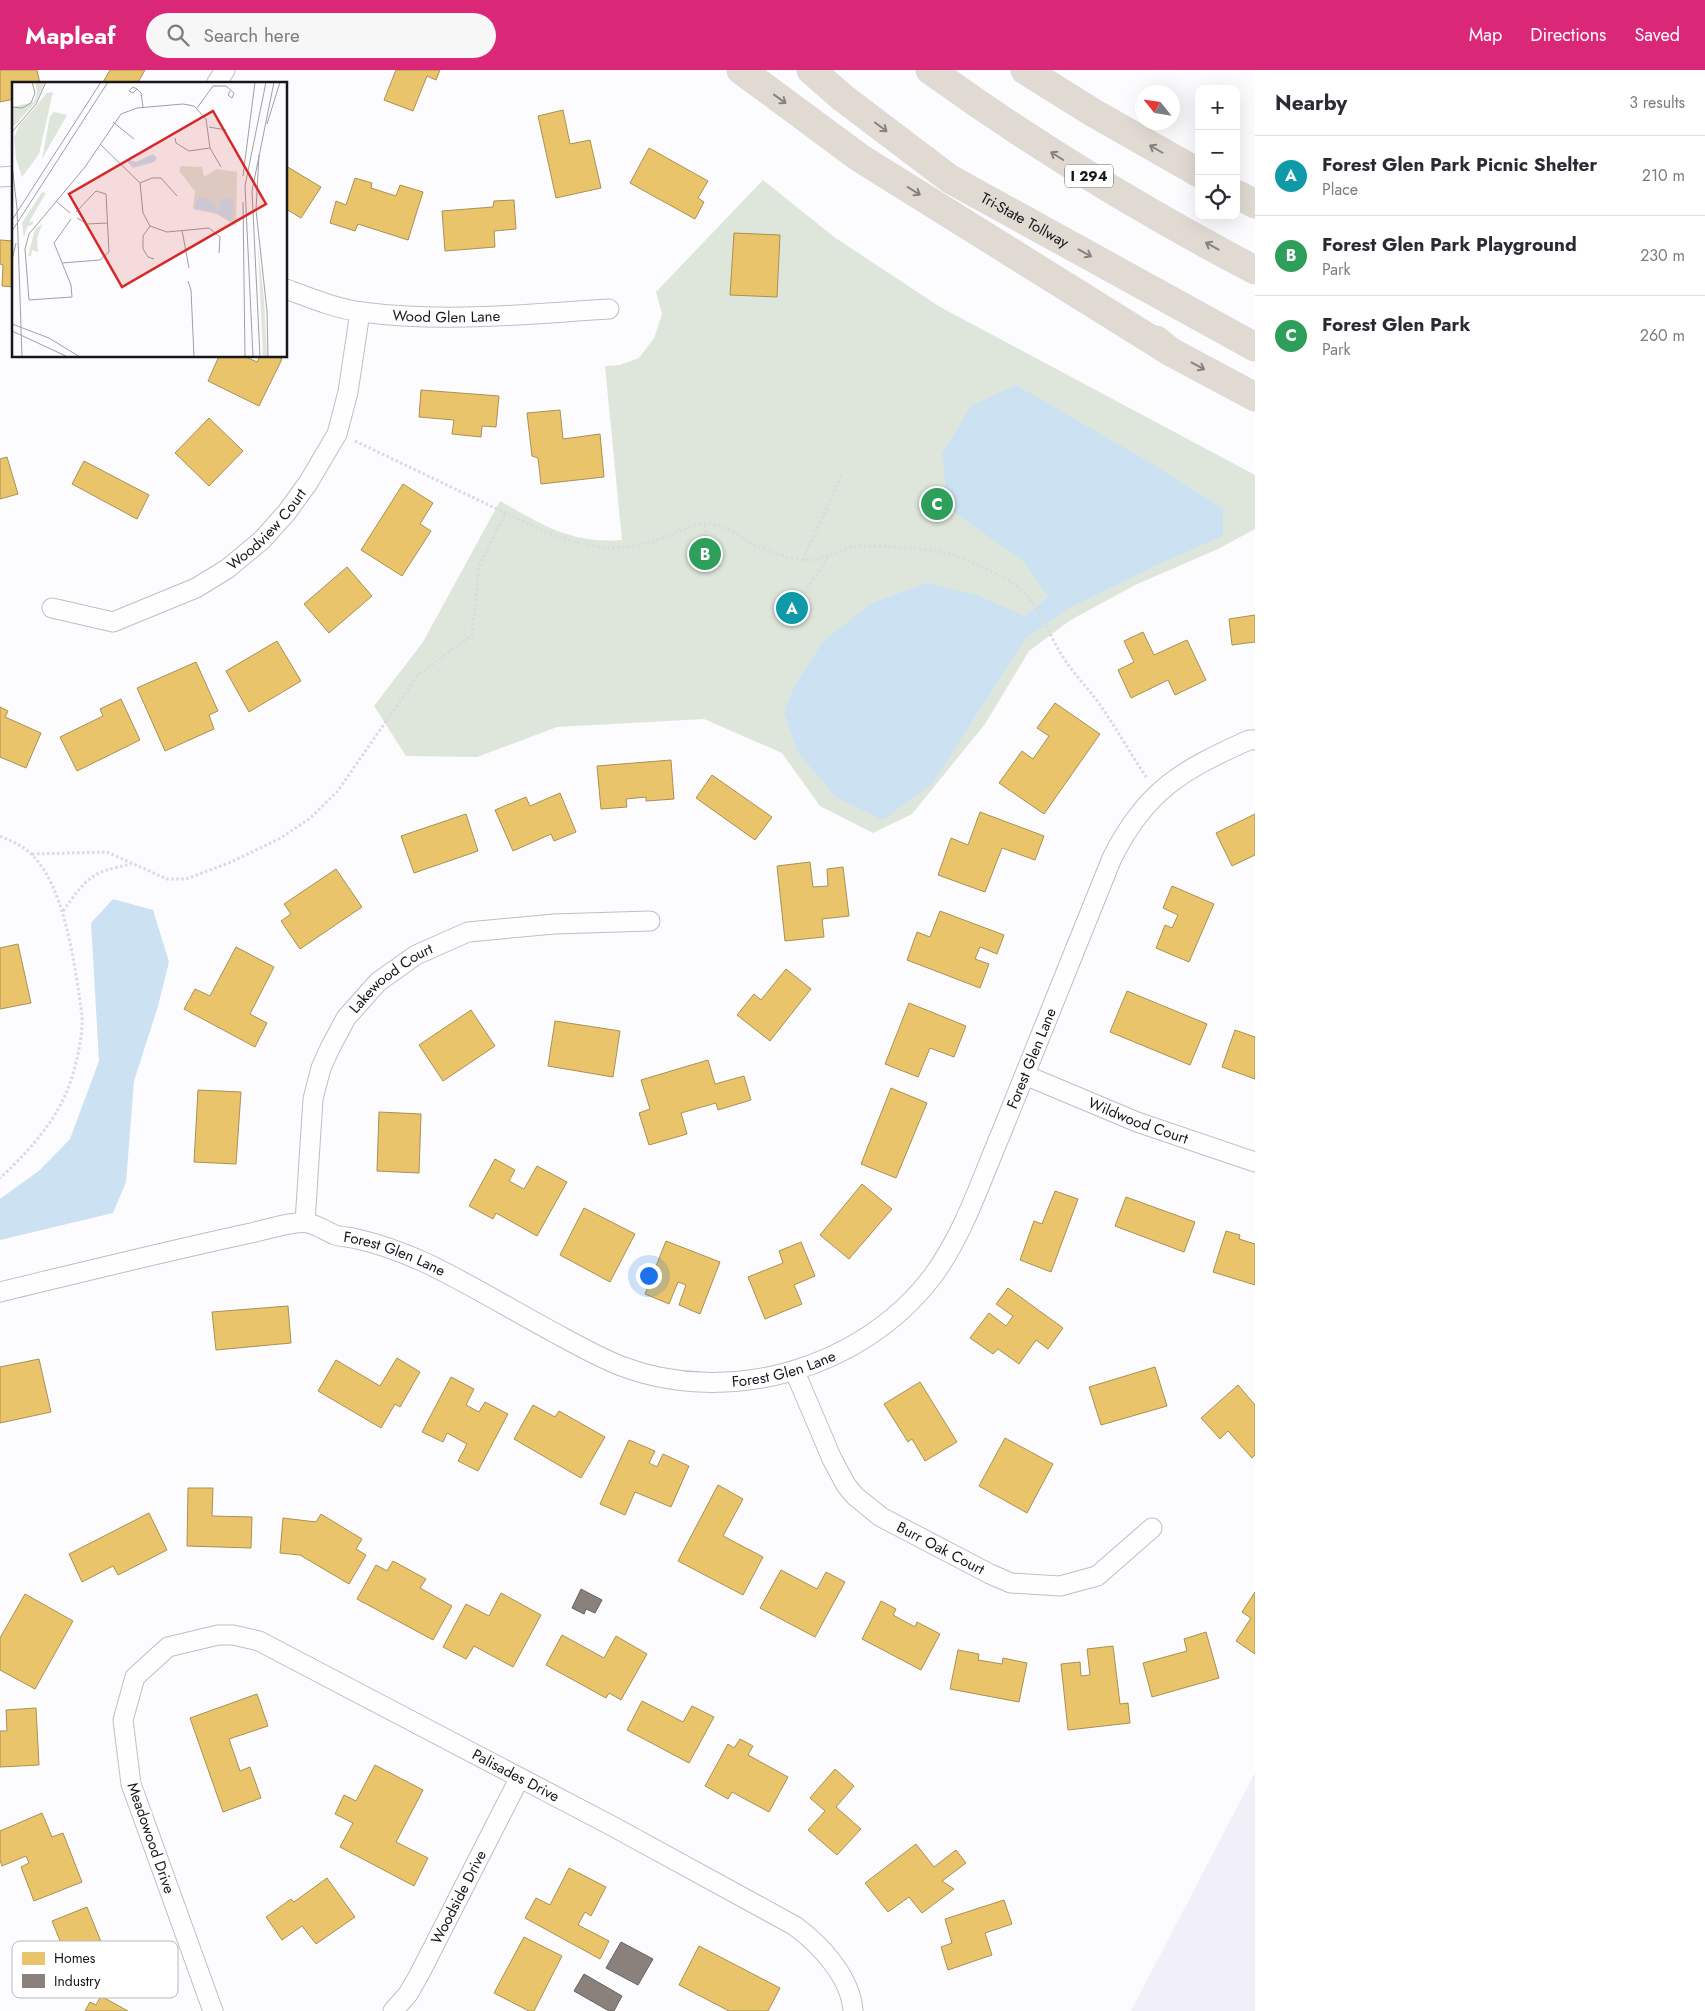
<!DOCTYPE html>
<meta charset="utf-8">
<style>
:root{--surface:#fff;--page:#f7f7f7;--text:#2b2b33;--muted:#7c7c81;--line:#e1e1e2;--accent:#db2777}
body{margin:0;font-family:Jost,sans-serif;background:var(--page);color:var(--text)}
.controls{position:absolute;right:15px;top:15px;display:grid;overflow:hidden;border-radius:10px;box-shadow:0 5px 20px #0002}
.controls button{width:45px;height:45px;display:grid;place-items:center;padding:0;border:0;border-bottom:1px solid var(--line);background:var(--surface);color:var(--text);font:25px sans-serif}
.compass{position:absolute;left:1135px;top:15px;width:45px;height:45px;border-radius:50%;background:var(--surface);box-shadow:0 5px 20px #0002;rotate:300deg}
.you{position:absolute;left:648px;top:1205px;width:18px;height:18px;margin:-12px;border:4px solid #fff;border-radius:50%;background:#1a73e8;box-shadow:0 0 0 8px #1a73e833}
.badge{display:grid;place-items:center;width:32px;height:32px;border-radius:50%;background:var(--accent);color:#fff;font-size:16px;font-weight:700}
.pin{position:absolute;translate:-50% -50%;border:2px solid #fff;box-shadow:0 1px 5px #0006}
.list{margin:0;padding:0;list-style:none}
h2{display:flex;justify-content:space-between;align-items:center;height:65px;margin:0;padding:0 20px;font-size:21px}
h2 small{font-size:16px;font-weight:400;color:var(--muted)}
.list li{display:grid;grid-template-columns:32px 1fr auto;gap:15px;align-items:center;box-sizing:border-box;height:80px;padding:0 20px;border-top:1px solid var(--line)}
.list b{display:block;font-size:19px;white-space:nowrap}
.list p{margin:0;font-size:16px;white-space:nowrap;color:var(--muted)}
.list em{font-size:16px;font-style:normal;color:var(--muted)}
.icon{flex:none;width:28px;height:28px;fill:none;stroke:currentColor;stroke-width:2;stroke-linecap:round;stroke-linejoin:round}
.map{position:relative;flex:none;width:1255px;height:1941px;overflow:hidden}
header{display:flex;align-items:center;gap:30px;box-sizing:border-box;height:70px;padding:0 25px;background:var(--accent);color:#fff}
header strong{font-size:24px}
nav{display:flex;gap:28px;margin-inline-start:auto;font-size:18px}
.search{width:350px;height:45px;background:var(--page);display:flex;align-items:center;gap:12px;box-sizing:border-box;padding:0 18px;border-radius:28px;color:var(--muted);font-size:19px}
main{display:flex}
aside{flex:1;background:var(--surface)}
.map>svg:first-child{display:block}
</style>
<header>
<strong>Mapleaf</strong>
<div class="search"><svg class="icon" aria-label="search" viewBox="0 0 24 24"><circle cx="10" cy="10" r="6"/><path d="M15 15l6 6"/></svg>Search here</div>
<nav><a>Map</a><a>Directions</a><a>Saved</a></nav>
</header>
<main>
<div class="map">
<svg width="1255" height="1941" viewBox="0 0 1255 1941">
<rect width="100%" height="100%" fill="#fcfbfd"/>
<polygon fill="#f1eff8" points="1255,1703 1255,1941 1131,1941"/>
<path fill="#dee6db" d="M 763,110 L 834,167 L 940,237 L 1255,405 L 1255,459 L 1218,479 L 1135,515 L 1069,551 L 1029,581 L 985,654 L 912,744 L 873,763 L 820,736 L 782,683 L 704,649 L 557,657 L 477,687 L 406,686 L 374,636 L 423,572 L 500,431 C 543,455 571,474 622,470 L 605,296 L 620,295 L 639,288 L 654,268 L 662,244 L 656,222 Z"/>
<g fill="#cce2f2">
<polygon points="1016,315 1151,393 1223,439 1223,466 1159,494 1067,539 1025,569 932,714 883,750 837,728 798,683 784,643 794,617 823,571 872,533 927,513 977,525 1025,546 1048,527 1023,491 948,438 942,384 971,336"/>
<polygon points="113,829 153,840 169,892 158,936 134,1011 126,1112 113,1143 0,1170 0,1129 40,1100 70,1069 99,991 91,853"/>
</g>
<g fill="#e9c46a" stroke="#aa9053">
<polygon points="0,0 37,0 40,14 14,14 14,29 0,32"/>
<polygon points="110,0 145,0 137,14 102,14"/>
<polygon points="396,0 440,0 436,10 427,6 413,41 384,30"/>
<polygon points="563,40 570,74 590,70 601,118 556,128 538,46"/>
<polygon points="649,78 708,111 698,128 704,132 695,149 630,113"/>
<polygon points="286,96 321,117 301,148 286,139"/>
<polygon points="355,108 372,113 371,118 396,126 400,115 423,122 408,170 358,154 355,161 330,153 336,131 346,135"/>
<polygon points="514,130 516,159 494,161 495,177 445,181 442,141 493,137 494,131"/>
<polygon points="734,163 780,165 777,227 730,225"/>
<polygon points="0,170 14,171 14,217 2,216 3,195 0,194"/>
<polygon points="219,286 244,286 257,292 260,286 276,286 282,289 259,336 208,311"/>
<polygon points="421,320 499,326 496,357 482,356 481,367 452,364 454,350 419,347"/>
<polygon points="560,340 563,369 600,364 604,407 541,414 538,388 532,386 527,343"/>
<polygon points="209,348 243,381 209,416 175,383"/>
<polygon points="7,387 18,424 0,429 0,389"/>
<polygon points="84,391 149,425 137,449 72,414"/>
<polygon points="403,414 433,433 420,454 431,461 402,506 361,480"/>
<polygon points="347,497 372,526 329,563 304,534"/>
<polygon points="793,532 798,538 796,543 790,544 785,539 788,533"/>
<polygon points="1255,545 1255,572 1232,575 1229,549"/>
<polygon points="1143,562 1154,585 1187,570 1206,610 1175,625 1168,610 1131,628 1118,600 1134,592 1124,571"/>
<polygon points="277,571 301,611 249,642 226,601"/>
<polygon points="196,592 218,641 209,645 214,659 165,681 137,618"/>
<polygon points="121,629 140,670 77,701 60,667 103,646 100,639"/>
<polygon points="1055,633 1100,664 1044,744 999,713 1022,681 1033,689 1049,666 1037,658"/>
<polygon points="0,637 8,641 5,647 41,663 26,698 0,687"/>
<polygon points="671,690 674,729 646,731 646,727 626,729 627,737 601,739 597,696"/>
<polygon points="712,705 772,747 755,770 696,728"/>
<polygon points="560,723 576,762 554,771 551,764 513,781 495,740 526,727 530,736"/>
<polygon points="980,742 1044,766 1035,790 1002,778 985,822 938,805 951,768 968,775"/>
<polygon points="466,744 478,781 414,803 401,766"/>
<polygon points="1255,744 1255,785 1232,796 1216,763"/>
<polygon points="810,792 813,817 828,816 827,799 843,797 849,846 822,849 824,867 785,871 777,796"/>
<polygon points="336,799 362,837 300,879 281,851 291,844 284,834"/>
<polygon points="1172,816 1214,834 1189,892 1156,878 1165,855 1172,858 1178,845 1163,838"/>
<polygon points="940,841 1004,865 997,884 980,877 975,889 989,894 980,918 907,890 917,862 930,867"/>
<polygon points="18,874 31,933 0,939 0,878"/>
<polygon points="236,877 274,897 250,944 267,953 255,977 184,939 195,919 210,926"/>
<polygon points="786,899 811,919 770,971 737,945 754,924 761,930"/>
<polygon points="1127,921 1207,954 1190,995 1110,962"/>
<polygon points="909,933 966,956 954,987 930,978 918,1007 885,994"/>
<polygon points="471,940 495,976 443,1011 419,975"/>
<polygon points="555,951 620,961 613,1007 548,996"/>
<polygon points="1235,960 1255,967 1255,1009 1222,997"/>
<polygon points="708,990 715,1014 744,1006 751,1030 718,1040 716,1033 681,1043 687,1064 649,1075 639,1043 650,1039 641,1010"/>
<polygon points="891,1018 927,1033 896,1108 861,1094"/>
<polygon points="198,1020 241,1022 236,1094 194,1092"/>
<polygon points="379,1042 421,1044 419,1103 377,1101"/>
<polygon points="495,1089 515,1100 509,1111 524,1119 537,1096 567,1112 537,1166 496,1143 493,1149 469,1136"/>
<polygon points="862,1114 892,1139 849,1189 820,1165"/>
<polygon points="1055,1121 1078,1129 1051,1202 1020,1190 1034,1151 1042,1154"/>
<polygon points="1126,1127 1195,1152 1184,1182 1115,1156"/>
<polygon points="584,1138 635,1164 610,1212 560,1185"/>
<polygon points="1226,1161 1240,1165 1239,1169 1255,1174 1255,1215 1213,1202"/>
<polygon points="666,1171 720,1192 700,1244 679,1235 686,1215 678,1212 669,1234 645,1224"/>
<polygon points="801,1172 815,1206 794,1215 802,1234 765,1249 748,1207 783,1193 779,1181"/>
<polygon points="1008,1218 1063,1258 1048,1279 1036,1270 1019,1294 998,1279 993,1284 970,1268 989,1243 1006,1256 1013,1246 996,1234"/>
<polygon points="288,1236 291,1273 216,1280 212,1242"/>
<polygon points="397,1288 420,1302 400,1337 395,1334 381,1358 318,1321 336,1290 380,1316"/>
<polygon points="39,1289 51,1342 0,1353 0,1297"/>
<polygon points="1155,1297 1167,1336 1101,1355 1089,1317"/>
<polygon points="451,1307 474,1319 466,1335 479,1342 485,1332 508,1344 478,1401 458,1391 467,1374 447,1363 443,1372 422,1362"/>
<polygon points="920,1312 957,1372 925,1391 912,1369 908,1372 884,1334"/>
<polygon points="1238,1315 1255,1335 1255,1385 1252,1388 1228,1361 1220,1369 1201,1348"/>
<polygon points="533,1335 555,1347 559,1341 605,1367 581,1408 514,1369"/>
<polygon points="1005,1368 1053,1394 1027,1443 979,1416"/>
<polygon points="629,1370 655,1381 649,1393 657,1397 663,1384 689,1396 671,1437 635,1422 625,1445 600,1434"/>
<polygon points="718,1415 743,1429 723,1466 763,1487 743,1525 678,1491"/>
<polygon points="188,1418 213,1418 212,1446 252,1447 251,1478 187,1476"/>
<polygon points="149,1443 167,1480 118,1505 113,1496 82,1512 69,1484"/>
<polygon points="321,1444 362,1469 356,1479 366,1485 349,1514 300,1485 280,1483 283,1448 316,1452"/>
<polygon points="393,1491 426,1509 420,1518 452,1536 433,1570 357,1529 376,1495 387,1501"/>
<polygon points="781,1500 817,1519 826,1502 845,1512 815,1567 760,1538"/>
<polygon points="1255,1522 1255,1584 1236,1571 1251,1548 1242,1542"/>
<polygon points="501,1523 541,1545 513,1597 474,1576 466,1589 443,1577 466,1534 489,1546"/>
<polygon points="25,1524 73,1551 35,1619 0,1600 0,1568"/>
<polygon points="881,1531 896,1539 893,1545 915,1557 917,1552 940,1564 921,1600 862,1569"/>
<polygon points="1206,1562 1219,1608 1152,1627 1143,1593 1187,1581 1184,1569"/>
<polygon points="562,1565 604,1588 616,1566 647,1584 621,1630 609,1623 606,1628 546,1595"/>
<polygon points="1113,1576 1120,1634 1128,1633 1130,1653 1068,1660 1061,1594 1080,1592 1081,1606 1090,1605 1087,1579"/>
<polygon points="958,1580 979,1584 978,1590 1002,1594 1003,1588 1027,1593 1019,1632 950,1619"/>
<polygon points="257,1624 268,1656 229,1669 240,1701 250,1697 261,1728 223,1742 190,1648"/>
<polygon points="642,1631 683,1652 692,1636 714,1647 689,1693 627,1660"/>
<polygon points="36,1638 39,1695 0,1697 0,1661 7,1661 6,1640"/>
<polygon points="740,1669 753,1676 748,1685 788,1707 769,1742 732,1722 728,1729 705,1716 728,1674 734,1678"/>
<polygon points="375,1695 423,1720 396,1772 428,1788 414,1816 340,1777 353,1753 335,1744 344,1725 356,1731"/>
<polygon points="835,1699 854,1716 836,1737 861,1759 837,1785 808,1760 825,1741 810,1728"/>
<polygon points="42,1743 52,1767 63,1763 82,1812 34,1831 21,1797 29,1793 26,1786 2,1796 0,1790 0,1761"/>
<polygon points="916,1774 934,1797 956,1780 966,1793 942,1811 954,1819 922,1843 909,1827 888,1842 865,1813"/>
<polygon points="569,1798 606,1817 591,1846 585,1842 578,1855 609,1871 600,1889 525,1848 536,1828 550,1835"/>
<polygon points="327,1808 355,1847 316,1874 302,1856 282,1870 266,1847 291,1829 294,1832"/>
<polygon points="1004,1830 1012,1854 985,1863 992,1885 948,1900 941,1877 952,1873 945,1849"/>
<polygon points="87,1837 112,1899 77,1913 52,1851"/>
<polygon points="524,1867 562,1886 534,1941 529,1941 494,1923"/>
<polygon points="699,1876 780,1918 768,1941 729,1941 679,1915"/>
<polygon points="101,1926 128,1941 85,1941 90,1932 96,1935"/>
</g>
<g fill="#8a817c" stroke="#68615f">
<polygon points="581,1519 602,1530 595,1543 586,1539 584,1544 572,1538"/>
<polygon points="621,1872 653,1889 638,1915 606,1898"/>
<polygon points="584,1904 622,1926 614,1941 609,1941 574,1921"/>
</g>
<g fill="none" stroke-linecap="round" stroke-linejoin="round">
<g stroke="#c0bec2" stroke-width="21">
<g id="minor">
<polyline points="216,14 225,0"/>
<polyline points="0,107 14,106"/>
<path id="s1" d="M 286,219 C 310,228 337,239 362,242 C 444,253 527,244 609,239"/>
<path id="s2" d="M 52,538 L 113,552 L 196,518 L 227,499 L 262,470 L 287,442 L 308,413 L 337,364 L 348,322 L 360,242"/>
<path id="s3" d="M 1025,1005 L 1137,1052 L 1255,1092"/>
<path id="s4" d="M 305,1152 L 313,1029 L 321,998 L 330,978 L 346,948 L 378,912 L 416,885 L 468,862 L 554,854 L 650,851"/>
<path id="s5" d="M 0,1222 C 83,1202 167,1181 251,1163 C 264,1160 297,1150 308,1153 C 317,1155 326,1161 335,1165 C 342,1167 350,1167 357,1169 C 380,1174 404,1183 426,1193 C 470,1214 512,1240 555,1263 C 577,1275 598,1287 621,1296 C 729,1337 862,1299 932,1207 C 964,1164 981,1110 1002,1061 C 1039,970 1076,879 1112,788 C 1146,720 1182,700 1249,670 L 1255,670"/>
<path id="s6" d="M 795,1302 L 832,1389 L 846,1415 L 855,1426 L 881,1447 L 990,1504 L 1011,1513 L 1060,1516 L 1097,1506 L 1152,1458"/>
<path id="s7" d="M 213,1941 L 131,1714 L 123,1650 L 135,1607 L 168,1577 L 218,1565 L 233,1565 L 259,1571 L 614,1757 L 795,1856 C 821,1875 851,1908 853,1941"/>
<path id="s8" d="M 393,1941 L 408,1924 L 419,1905 L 519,1709"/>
</g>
</g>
<g stroke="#d9d8da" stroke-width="29">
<g id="motorway">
<polyline points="741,0 860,88 1171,282"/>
<path id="s9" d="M 811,0 L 843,28 L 950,109 L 1255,277"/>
<path d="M 930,0 C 1033,74 1142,141 1255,200"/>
<polyline points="1025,0 1092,42 1199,103"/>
<polyline points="1236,124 1255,134"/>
<polyline points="1156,270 1171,282 1255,327"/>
</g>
</g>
<g stroke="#dbdbdb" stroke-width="3" stroke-dasharray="2.5 2.5" stroke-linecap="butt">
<path d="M 355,371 L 543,461 C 591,479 618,485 668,466 C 682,461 694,452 711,454 C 727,456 741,468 755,475 C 770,482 786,488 802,490 C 820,492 836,481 853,477 C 871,474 916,478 936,481 C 958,485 1004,504 1021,520 C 1041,538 1049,566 1063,587 C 1073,603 1087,617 1098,632 C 1115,656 1130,683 1147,708"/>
<polyline points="705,455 705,469"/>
<polyline points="803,490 842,404"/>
<polyline points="796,535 829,486"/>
<path d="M 0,766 C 13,772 26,777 35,788 C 63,819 73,884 79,924 C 80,934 83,945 82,954 C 81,976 75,1001 67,1021 C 53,1055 26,1084 0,1108"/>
<polyline points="32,784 107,782 167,809 186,809 231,792 279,769 309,749 337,722 418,605 472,565 479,496 505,443"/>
<path d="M 63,841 C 88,807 89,803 131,794"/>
</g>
<use href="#minor" stroke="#fffeff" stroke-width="19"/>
<use href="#motorway" stroke="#e0dad2" stroke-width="28"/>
</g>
<defs><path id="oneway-shaft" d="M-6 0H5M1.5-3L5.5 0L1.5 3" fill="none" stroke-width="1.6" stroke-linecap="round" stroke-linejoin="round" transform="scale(1.25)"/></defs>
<g stroke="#868280">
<use href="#oneway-shaft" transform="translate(780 29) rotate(36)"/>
<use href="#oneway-shaft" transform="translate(881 57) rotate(37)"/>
<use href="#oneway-shaft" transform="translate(1156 79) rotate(-150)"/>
<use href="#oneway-shaft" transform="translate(1057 86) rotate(-148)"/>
<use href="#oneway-shaft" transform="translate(914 121) rotate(32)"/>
<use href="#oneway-shaft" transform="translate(1212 176) rotate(-151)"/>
<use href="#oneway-shaft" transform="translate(1085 183) rotate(29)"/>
<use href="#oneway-shaft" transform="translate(1198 296) rotate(28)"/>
</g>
<g text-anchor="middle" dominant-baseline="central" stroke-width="5" stroke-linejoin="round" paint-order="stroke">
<rect fill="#fff" stroke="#5d5c60" stroke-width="1" x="1065" y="94.5" width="48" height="23" rx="4"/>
<g font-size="14" font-weight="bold" fill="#17161c">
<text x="1089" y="106">I 294</text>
</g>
<g font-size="15" fill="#17161c" stroke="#fff">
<text stroke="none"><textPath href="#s9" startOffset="262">Tri-State Tollway</textPath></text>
<text stroke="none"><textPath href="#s1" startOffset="164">Wood Glen Lane</textPath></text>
<text stroke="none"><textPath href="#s2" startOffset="245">Woodview Court</textPath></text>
<text stroke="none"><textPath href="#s4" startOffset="272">Lakewood Court</textPath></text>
<text stroke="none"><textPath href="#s5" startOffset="1248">Forest Glen Lane</textPath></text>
<text stroke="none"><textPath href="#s3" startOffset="122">Wildwood Court</textPath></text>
<text stroke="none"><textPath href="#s5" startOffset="408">Forest Glen Lane</textPath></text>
<text stroke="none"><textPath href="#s5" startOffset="828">Forest Glen Lane</textPath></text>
<text stroke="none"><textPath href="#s6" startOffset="239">Burr Oak Court</textPath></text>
<text stroke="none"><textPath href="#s7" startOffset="778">Palisades Drive</textPath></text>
<text transform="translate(151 1768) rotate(71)">Meadowood Drive</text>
<text stroke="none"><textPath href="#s8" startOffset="132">Woodside Drive</textPath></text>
</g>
</g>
<g transform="translate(12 12)">
<rect width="275" height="275" fill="#fcfbfd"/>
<path d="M 23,0 L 33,0 L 23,21 L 0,46 L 0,25 L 22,20 L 25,11 ZM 41,10 L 27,72 L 10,95 L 4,77 L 2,55 L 7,44 L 35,11 ZM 42,30 L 55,33 L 30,77 L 38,34 ZM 169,84 L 190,85 L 192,95 L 205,87 L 225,90 L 224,144 L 205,132 L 181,127 L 183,109 L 167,89 ZM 30,110 L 34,111 L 17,140 L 21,139 L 21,142 L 15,145 L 12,156 L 10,141 ZM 30,142 L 25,157 L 26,170 L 20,168 L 19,174 L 16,174 L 23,147 ZM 246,165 L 252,217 L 255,275 L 251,275 Z" fill="#dee6db"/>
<path d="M 141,72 L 145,76 L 142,80 L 121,86 L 112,76 L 124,80 ZM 186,115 L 198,117 L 206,129 L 209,118 L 217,116 L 221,118 L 220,139 L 202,130 L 183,127 Z" fill="#cce2f2"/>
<path fill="none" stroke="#a09fa3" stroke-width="1" d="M 125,7 L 121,11 L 117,9 L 121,5 L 125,7 L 129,11 L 131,25M 0,25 L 10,26 L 19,21 L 23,11 L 20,0M 185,26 L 201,4 L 214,4 L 222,11 L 220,16 L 216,13 L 218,9M 101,40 L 122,57M 255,42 L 268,0M 197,45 L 214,48M 0,50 L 24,22 L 34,0M 163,56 L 164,61 L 177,69 L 198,66M 88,62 L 128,101 L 131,131 L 138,144 L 155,150 L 197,146 L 208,155 L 207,171M 247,73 L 244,128 L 255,229 L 256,275M 0,83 L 5,126 L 10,275M 231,94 L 243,0M 128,101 L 140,96 L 149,96 L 165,114M 44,119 L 58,131M 231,120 L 233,275M 65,136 L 75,142 L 96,141M 59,137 L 42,161 L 59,203 L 60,215 L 17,218 L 13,167 L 17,152 L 73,85 L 109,32 L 125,26 L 171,22 L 182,24 L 194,37 L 198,66 L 209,85M 0,138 L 89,0M 138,144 L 131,154 L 131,167 L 136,175 L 142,177M 170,148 L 177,186M 0,149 L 96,0M 0,178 L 4,161M 50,181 L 88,178 L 97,170 L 94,112 L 84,109 L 64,130M 176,199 L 179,208 L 182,275M 0,242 L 37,256 L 68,275M 0,249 L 56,275M 241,275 L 233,104 L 254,0M 248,275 L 240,109 L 262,0"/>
<path fill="#d62828" fill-opacity="0.15" stroke="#d62828" stroke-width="2.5" d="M 201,29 L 254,122 L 110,205 L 57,112 Z"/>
<rect width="275" height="275" fill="none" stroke="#17161c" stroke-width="2.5"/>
</g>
<rect x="12" y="1871" width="166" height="57" rx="8" fill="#fff" stroke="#b9b9bb" stroke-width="1"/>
<rect x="22" y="1882" width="23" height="13" fill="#e9c46a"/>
<rect x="22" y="1904" width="23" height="14" fill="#8a817c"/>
<g font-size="14" fill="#17161c">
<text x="54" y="1893">Homes</text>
<text x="54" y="1916">Industry</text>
</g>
</svg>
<div class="controls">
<button>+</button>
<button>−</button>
<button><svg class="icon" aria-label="locate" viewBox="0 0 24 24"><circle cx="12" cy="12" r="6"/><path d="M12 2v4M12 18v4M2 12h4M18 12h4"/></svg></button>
</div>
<svg class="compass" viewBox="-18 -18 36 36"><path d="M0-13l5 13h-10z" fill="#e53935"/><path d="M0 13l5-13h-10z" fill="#7c7c81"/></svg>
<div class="you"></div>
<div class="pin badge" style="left:792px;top:538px;background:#0f9aa8">A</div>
<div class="pin badge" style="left:705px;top:484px;background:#2e9e5b">B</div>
<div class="pin badge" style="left:937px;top:434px;background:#2e9e5b">C</div>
</div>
<aside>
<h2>Nearby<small>3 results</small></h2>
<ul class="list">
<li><span class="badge" style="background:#0f9aa8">A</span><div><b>Forest Glen Park Picnic Shelter</b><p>Place</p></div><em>210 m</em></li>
<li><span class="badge" style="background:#2e9e5b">B</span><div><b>Forest Glen Park Playground</b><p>Park</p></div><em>230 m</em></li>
<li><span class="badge" style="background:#2e9e5b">C</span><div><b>Forest Glen Park</b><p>Park</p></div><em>260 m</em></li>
</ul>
</aside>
</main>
